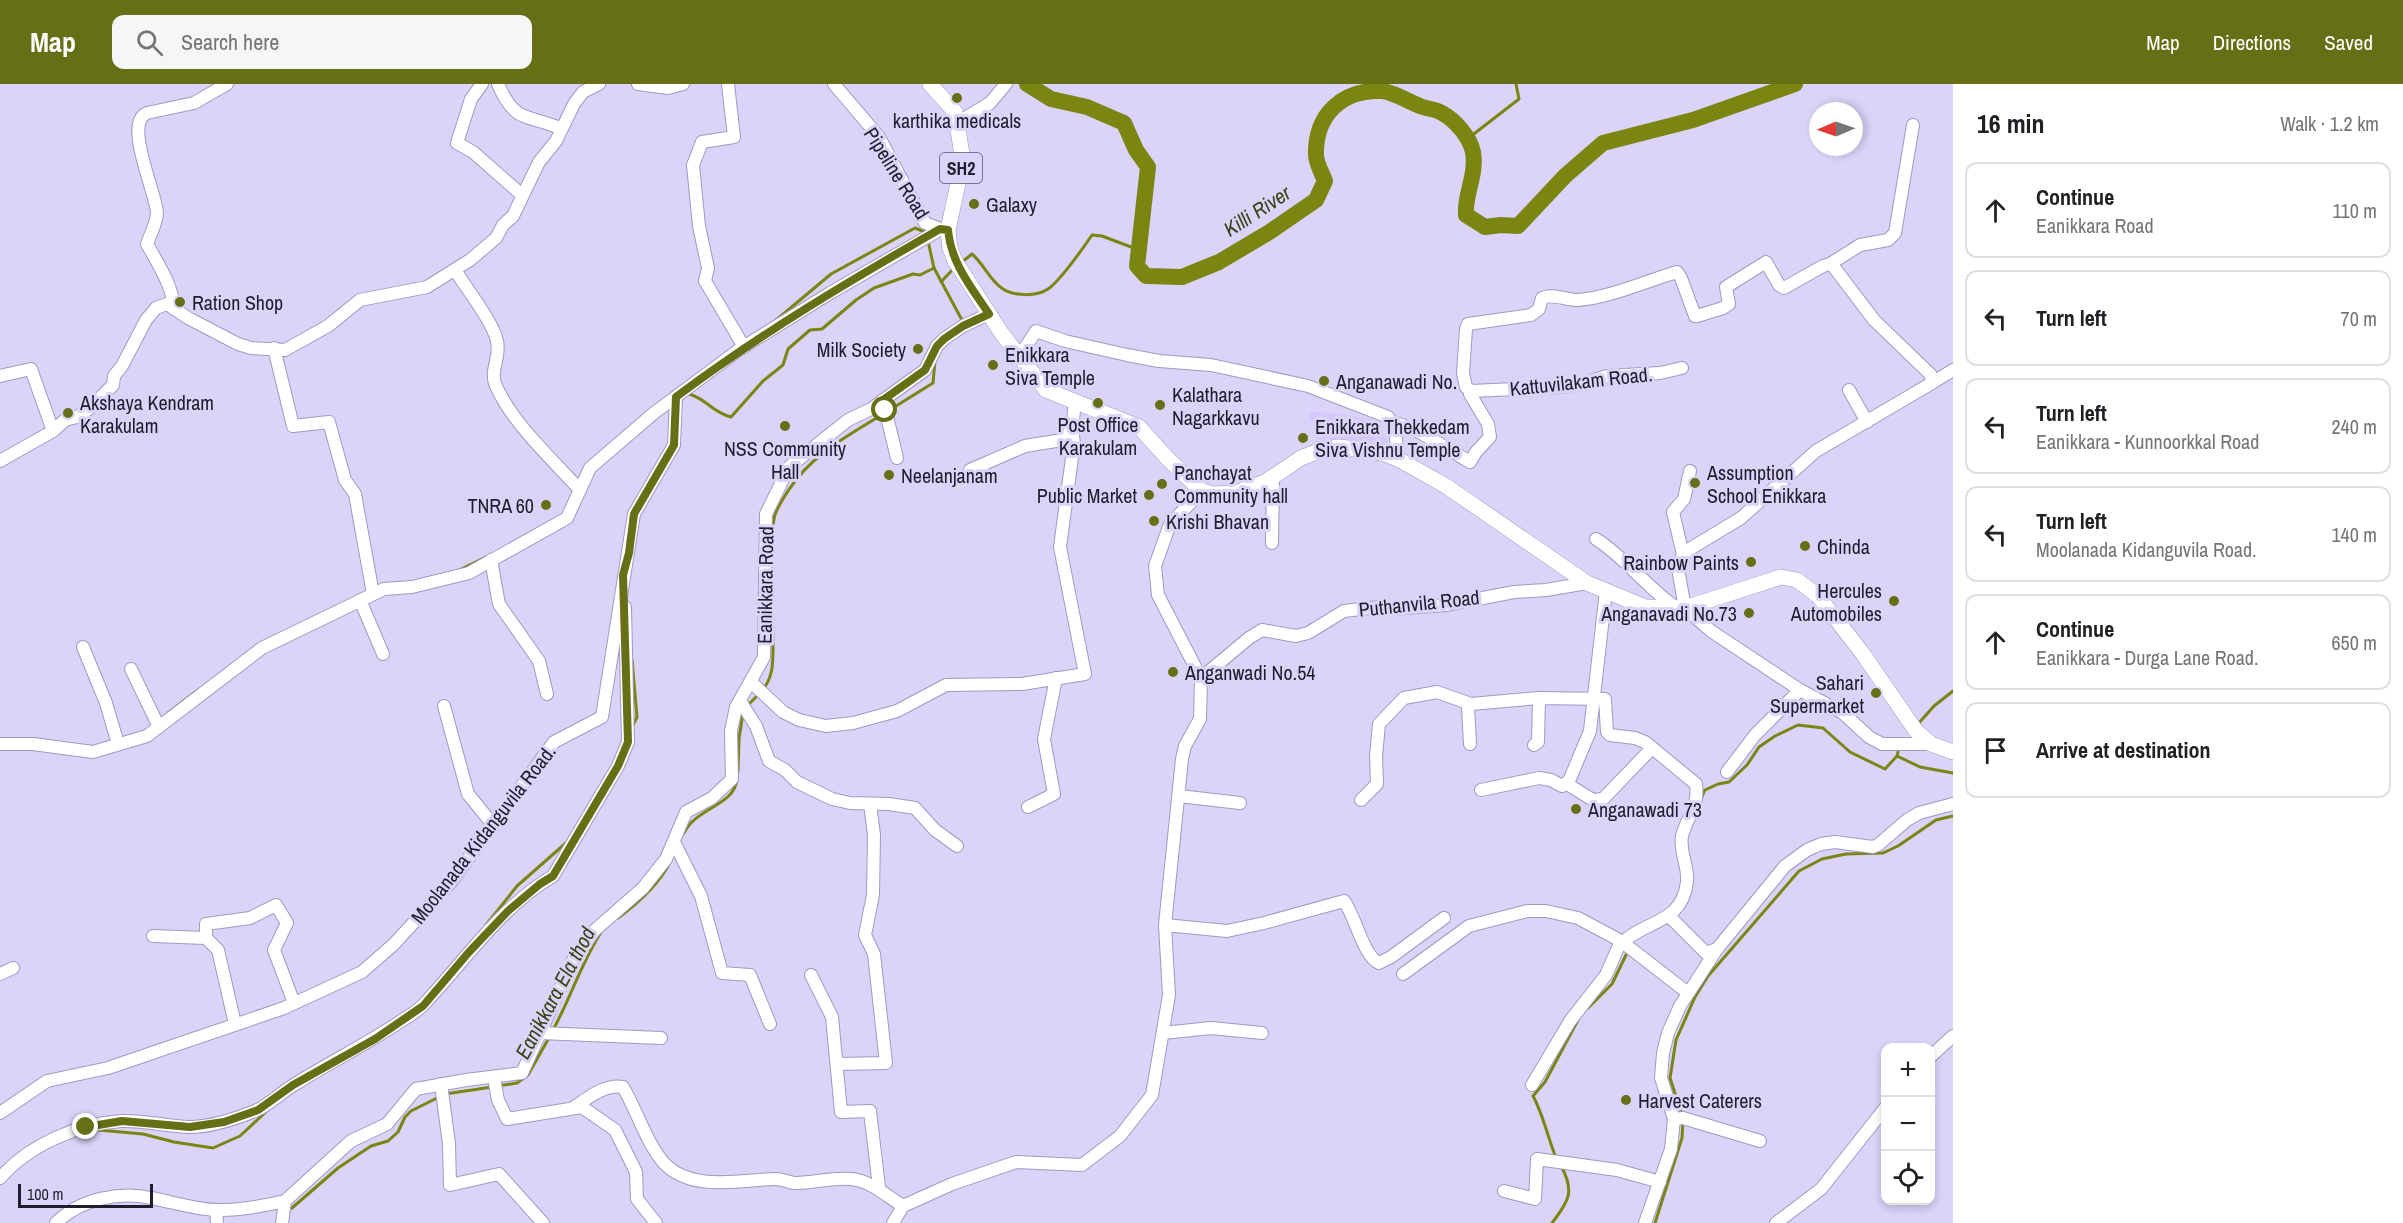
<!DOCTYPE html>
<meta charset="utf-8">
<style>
:root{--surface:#fff;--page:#f6f6f6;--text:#202124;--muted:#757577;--line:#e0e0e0;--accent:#666f16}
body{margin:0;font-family:"Archivo Narrow",sans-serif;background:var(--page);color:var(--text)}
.controls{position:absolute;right:18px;bottom:18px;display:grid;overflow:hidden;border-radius:12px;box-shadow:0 3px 9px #0003}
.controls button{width:54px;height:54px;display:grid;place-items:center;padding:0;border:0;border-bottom:2px solid var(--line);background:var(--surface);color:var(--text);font:30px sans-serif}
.compass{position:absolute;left:1809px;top:18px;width:54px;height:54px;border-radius:50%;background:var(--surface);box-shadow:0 3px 9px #0003;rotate:268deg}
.scale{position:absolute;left:18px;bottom:15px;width:135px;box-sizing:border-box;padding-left:6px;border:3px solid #221d2e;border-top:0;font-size:16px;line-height:21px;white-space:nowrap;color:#221d2e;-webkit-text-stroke:4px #dbd3f8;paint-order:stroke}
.stop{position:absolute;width:18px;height:18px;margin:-14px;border:4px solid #666f16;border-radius:50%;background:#fff}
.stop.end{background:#666f16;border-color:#fff;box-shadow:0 2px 6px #0008}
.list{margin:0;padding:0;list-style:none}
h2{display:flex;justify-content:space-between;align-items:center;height:78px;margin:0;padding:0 24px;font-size:26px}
h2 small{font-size:20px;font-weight:400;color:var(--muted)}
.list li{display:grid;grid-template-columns:39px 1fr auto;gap:18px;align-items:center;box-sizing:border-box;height:96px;margin:0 12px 12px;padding:0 12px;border:2px solid var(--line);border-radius:12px}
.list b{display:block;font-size:22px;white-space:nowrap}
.list p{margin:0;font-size:20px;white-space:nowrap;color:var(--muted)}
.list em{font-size:20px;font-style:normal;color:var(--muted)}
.icon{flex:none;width:33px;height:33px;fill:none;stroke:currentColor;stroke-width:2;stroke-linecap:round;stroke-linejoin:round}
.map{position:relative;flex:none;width:1953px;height:1139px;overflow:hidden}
header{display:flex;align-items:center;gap:36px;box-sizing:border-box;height:84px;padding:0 30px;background:var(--accent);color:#fff}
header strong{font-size:28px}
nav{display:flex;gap:33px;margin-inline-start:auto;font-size:21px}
.search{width:420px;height:54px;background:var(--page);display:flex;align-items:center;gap:15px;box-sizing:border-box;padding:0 21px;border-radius:12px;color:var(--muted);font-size:22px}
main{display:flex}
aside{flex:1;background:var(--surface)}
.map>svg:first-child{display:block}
</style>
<header>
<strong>Map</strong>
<div class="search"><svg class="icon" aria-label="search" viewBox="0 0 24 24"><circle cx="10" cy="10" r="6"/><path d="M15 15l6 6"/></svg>Search here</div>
<nav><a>Map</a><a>Directions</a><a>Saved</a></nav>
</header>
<main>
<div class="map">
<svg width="1953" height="1139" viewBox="0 0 1953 1139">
<rect width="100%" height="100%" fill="#dbd3f8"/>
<polygon fill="#d4c8fd" points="1310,328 1332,329 1373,335 1385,352 1387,359 1385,369 1318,362 1317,338 1310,337"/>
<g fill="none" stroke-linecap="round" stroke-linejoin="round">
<g stroke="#7b8511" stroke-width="3">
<polyline points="1466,56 1519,15 1516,0"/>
<polyline points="928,157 934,184"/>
<path d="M 962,178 L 972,170 C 984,180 990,197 1003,205 C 1014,212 1036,213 1048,205 C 1059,198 1084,163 1092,151 L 1102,152 L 1139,166"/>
<polyline points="941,198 954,184"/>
<polyline points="775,237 831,190 915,144 925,148 926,151"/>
<path d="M 685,309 C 707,314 711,328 731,333 L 763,297 L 783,281 L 788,265 L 810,246 L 822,245 L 856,216 L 874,204 L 913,190 L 920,191 L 934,184 L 963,238"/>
<polyline points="888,327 933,299 935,277"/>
<polyline points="457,487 486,473"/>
<path d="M 762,606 C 774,594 773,575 773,559 C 775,518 767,475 774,435 C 775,426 783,415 788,407 C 812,370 846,353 883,330"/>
<polyline points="748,621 758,611"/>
<polyline points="168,629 198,606"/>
<polyline points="1918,640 1934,622 1953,607"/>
<polyline points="632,643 637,633 632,576"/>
<polyline points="1899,664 1897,672 1920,683 1953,689"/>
<polyline points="738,688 739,655 743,629"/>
<polyline points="1700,717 1705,706 1718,700 1729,698 1747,681 1759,663 1775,652 1798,641 1823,644 1850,668 1885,685 1897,672"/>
<path d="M 683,750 C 686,746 688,741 692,738 C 706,723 735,718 737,695"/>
<path d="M 618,834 C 638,819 659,801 670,778"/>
<polyline points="486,841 517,802 567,758"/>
<polyline points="1588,924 1612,900 1626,871"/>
<path d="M 553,946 C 570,915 581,880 600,850"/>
<polyline points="498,1002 517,999 528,991 550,952"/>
<polyline points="445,1010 492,1003"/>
<polyline points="1682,1031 1670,994 1676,956 1695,913 1708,892 1799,787 1822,775 1846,770 1883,769 1898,762 1936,736 1953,732"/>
<polyline points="98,1046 143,1050 174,1058 213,1064 240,1052 269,1025"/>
<path d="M 1556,1074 C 1548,1054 1543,1030 1533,1012 L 1545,998 L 1578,936"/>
<polyline points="289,1124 292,1124 338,1084 371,1062 388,1057 398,1048 405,1033 411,1027 439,1013"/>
<path d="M 1552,1139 C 1569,1117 1575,1107 1561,1082"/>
<polyline points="1655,1139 1682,1054 1683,1037"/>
</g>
<path stroke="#7b8511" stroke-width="16" d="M 1027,0 L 1051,15 L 1087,23 L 1124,39 L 1136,66 L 1148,83 L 1137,182 L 1146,192 L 1182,193 L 1219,178 L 1271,147 L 1316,116 L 1325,97 C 1322,89 1316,79 1316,71 C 1315,31 1342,5 1382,7 C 1394,8 1409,18 1420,22 C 1427,25 1436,25 1442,29 C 1455,36 1470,53 1473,68 C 1477,92 1464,111 1466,131 L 1485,143 L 1501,141 L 1518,142 L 1565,92 L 1603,59 L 1693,36 L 1795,0"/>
<g stroke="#a298c3" stroke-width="14">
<g id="minor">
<polyline points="482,0 471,15 457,59 473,68 522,111"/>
<path d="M 498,0 C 515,39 525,30 560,44"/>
<polyline points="638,0 668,4 683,0"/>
<polyline points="728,0 734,53 702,58 693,81 699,142 708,184 705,197 744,263"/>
<polyline points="834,0 879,53 925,139 941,145"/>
<polyline points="957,39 990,19 1006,0"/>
<polyline points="1830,180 1860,161 1888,156 1895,149 1913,41"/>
<path d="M 455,186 C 466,204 493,238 497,257 C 501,273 489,287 496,302 C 513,340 552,375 580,406"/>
<path d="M 174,225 C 173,202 158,180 147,160 C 150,151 157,138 157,129 C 156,108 123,39 147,29 L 194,19 L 227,0"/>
<polyline points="274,264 293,342 329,338 345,396 355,410 373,510"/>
<polyline points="1019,273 1036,247 1065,257 1127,271 1159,277 1211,281 1308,302 1388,333 1395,344 1398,375"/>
<polyline points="0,292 31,285 53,347"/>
<polyline points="1932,299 1953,286"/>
<polyline points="1849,306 1867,338"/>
<path d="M 1471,307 L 1466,303 L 1463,289 L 1466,245 L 1468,240 L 1531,231 L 1539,225 L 1542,214 C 1552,209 1566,216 1578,216 C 1609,214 1646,197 1677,188 L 1681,194 L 1695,232 L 1697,232 L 1723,224 L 1729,220 L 1726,203 L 1766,178 L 1779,201 L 1784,204 L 1823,182 L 1830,180 L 1833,182 L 1874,236 L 1931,291 L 1932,299 L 1816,367 L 1741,434 L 1688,466 L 1680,476 L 1678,485 L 1685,524 L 1711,547 L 1800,606 L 1843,629 L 1869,653 L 1882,660 L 1931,660"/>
<polyline points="883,316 897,374"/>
<polyline points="1393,338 1416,346 1470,378 1476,368 1490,353 1488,340 1470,310 1471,307 1559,303 1581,300 1607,292 1660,289 1682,284"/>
<polyline points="0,377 53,347 65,336 77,333 90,324 113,301 114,292 122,282 146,236 156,224 167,220 188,234 238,260 251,264 285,266 328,242 360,216 427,203 470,176 496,154 503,141 513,132 539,78 556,57 574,20 583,8 599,0"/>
<polyline points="970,386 1025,362 1062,356 1072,345 1075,318"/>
<path d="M 1596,455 C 1626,474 1648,505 1678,525"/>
<polyline points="1272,459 1273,393"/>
<polyline points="1683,471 1673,428 1684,415 1690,387"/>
<polyline points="491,476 499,520 539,577 547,610"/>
<polyline points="360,516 383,570"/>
<polyline points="83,563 106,619 118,660"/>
<polyline points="131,585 159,643"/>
<polyline points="1201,594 1249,554 1262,546 1296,552 1308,549 1344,527 1379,523 1392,525 1446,521 1514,508 1546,506 1587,499"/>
<polyline points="751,598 783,628 799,636 826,642 853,639 897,627 946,601 1022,600 1085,590 1060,463 1074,359 1072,345"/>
<polyline points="740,617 756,642 769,677 785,686 797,698 832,715 850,719 889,720 915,724 935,746 957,762"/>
<polyline points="444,622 468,710 494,742"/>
<polyline points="0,660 33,660 93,668 147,652 262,564 384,505 412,503 469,489 567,434 590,384 654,329 740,265 830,209 941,145 948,146"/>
<path d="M 1470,660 L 1468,623 L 1471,620 L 1539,614 L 1605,615 L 1607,648 L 1610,651 L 1635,654 L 1645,658 L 1696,700 C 1699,724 1688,730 1682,752 C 1679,768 1689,783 1687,798 C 1682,840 1646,836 1623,858"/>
<polyline points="1534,661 1538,658 1539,614"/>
<polyline points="1727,688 1755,651 1800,606"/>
<polyline points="1567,700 1593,716 1603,715 1652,664"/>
<polyline points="1481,706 1539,694 1551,696 1562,702 1569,697 1590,647 1606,507"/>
<polyline points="1179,712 1240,719"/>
<polyline points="1361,716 1377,700 1376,672 1379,640 1404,614 1437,608 1471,620"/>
<polyline points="1028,723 1054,710 1044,655 1056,594"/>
<polyline points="674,758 701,812 722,889 750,891 770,940"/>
<polyline points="1670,833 1706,869 1717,865"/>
<path d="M 1165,841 L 1227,847 L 1264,839 L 1344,817 C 1355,831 1363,872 1379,879 L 1391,873 L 1444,834"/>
<polyline points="153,852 206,854 218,866 235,940"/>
<polyline points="206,854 206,840 250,834 276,821 287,839 274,866 294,919"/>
<polyline points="0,890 13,884"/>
<polyline points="1403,890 1469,842 1527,827 1546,827 1578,834 1621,857 1688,909"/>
<polyline points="811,891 832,933 841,1028 870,1027 879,1103"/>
<polyline points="540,949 661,954"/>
<polyline points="1163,949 1211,944 1262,949"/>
<polyline points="1930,973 1953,952"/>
<polyline points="837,980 886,979 874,870 865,851 873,811 874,751 870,720"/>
<polyline points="494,994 498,1016 507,1035 582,1023 615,1046 636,1088 637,1115 656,1139"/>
<polyline points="441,1000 449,1060 450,1101 499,1090 543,1139"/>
<polyline points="1532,1001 1570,937 1606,891 1621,857"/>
<path d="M 573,1024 C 588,1014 604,1000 623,1003 C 637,1027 647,1060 664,1079 C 691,1108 740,1096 774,1095 C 781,1094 789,1099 796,1099 C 814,1099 833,1093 851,1095 C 872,1097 886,1112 903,1122"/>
<polyline points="0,1029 47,997 108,984 284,924 362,888 394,860 451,798 554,658 602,633 634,430 674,361 676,313"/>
<polyline points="1674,1035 1683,1034 1760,1057"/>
<path d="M 0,1094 C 29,1061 77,1040 121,1037 C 143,1036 166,1042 189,1043 C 211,1043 235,1035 255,1027 C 270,1021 282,1007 297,999 C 330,978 365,961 398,939 C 407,933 417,928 424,920 C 465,877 500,823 553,792 L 618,682 L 628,658 L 625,523"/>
<polyline points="1504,1107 1535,1115 1537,1075 1617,1086 1660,1098"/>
<polyline points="216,1126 217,1139"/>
<path d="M 56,1139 C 80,1115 119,1107 151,1114 C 173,1118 193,1125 216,1126 C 238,1127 263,1122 285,1117"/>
<polyline points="282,1139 285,1117 351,1057 387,1040 416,1005 466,996 522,989 573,876 595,846 643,804 666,775 686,728 712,714 732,695 731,647 736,623 764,573 766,430 789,383 848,336 871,325 925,286 937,262 944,255 963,242 989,230"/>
<polyline points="893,1139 903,1122 952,1100 1016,1078 1082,1081 1120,1052 1152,1011 1169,911 1165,841 1182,675 1185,662 1200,635 1201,594 1158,511 1155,482 1170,440 1202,407"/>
<polyline points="1645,1139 1671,1065 1674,1035 1661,994 1663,969 1668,949 1680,922 1717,865 1785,782 1807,766 1821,760 1835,758 1873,763 1878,761 1907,736 1919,729 1953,720"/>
<polyline points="1776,1139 1821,1105 1886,1023"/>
</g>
</g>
<g stroke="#a298c3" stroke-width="16">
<polyline id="major" points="930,0 955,28 963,76 948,146 950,164 955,177 1002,250 1046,306 1139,343 1168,375 1202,407 1213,410 1235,409 1265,398 1301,374 1321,366 1338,363 1358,365 1385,370 1398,375 1446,402 1587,499 1645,523 1685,524 1781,493 1797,496 1818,512 1863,570 1916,647 1931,660 1953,668"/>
</g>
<use href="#minor" stroke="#fff" stroke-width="12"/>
<use href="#major" stroke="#fff" stroke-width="15"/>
</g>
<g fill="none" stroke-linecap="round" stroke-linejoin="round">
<path stroke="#666f16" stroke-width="8" d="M 86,1043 L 122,1037 L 190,1043 L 224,1038 L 258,1026 L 293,1001 L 375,955 L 423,922 L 469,868 L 508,827 L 540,800 L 553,792 L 618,682 L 628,658 L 623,491 L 629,469 L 634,430 L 674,361 L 676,313 C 760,250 849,197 940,145 L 948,146 C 951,179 971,203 989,230 L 963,242 L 944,255 L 937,262 L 925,286 L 883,316 L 885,326"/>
</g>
<g fill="#666f16" stroke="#dbd3f8" stroke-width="2">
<circle cx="957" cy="14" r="6"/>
<circle cx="974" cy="120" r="6"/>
<circle cx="180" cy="218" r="6"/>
<circle cx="918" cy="265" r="6"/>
<circle cx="993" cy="281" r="6"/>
<circle cx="1324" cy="297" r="6"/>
<circle cx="1098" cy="319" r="6"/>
<circle cx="1160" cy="321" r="6"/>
<circle cx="68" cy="329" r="6"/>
<circle cx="785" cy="342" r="6"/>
<circle cx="1303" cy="354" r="6"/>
<circle cx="889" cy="391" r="6"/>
<circle cx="1695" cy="399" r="6"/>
<circle cx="1162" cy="400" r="6"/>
<circle cx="1149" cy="411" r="6"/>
<circle cx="546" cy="421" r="6"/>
<circle cx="1154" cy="437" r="6"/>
<circle cx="1805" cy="462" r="6"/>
<circle cx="1751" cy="478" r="6"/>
<circle cx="1894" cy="517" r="6"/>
<circle cx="1749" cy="529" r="6"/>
<circle cx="1173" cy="588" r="6"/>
<circle cx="1876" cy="609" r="6"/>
<circle cx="1576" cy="725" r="6"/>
<circle cx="1626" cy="1016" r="6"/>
</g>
<g text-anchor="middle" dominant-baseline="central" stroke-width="6" stroke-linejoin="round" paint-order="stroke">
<rect fill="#dbd3f8" stroke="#5a546b" stroke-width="1.5" x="940" y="69" width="42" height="30" rx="4.5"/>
<g font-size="18" font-weight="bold" fill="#221d2e">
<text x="961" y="84">SH2</text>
</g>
<g font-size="20" fill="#221d2e" stroke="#dbd3f8" text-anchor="start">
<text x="957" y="36" text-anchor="middle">karthika medicals</text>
<text x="986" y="120">Galaxy</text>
<text x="192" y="218">Ration Shop</text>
<text x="906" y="265" text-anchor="end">Milk Society</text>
<text x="1005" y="270">Enikkara<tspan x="1005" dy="23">Siva Temple</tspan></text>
<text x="1336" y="297">Anganawadi No.</text>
<text x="1172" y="310">Kalathara<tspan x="1172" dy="23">Nagarkkavu</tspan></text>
<text x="80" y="318">Akshaya Kendram<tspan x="80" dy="23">Karakulam</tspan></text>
<text x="1098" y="340" text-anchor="middle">Post Office<tspan x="1098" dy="23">Karakulam</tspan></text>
<text x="1315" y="342">Enikkara Thekkedam<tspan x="1315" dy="23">Siva Vishnu Temple</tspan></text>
<text x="785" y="364" text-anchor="middle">NSS Community<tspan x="785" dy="23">Hall</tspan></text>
<text x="1174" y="388">Panchayat<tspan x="1174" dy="23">Community hall</tspan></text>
<text x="1707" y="388">Assumption<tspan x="1707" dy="23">School Enikkara</tspan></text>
<text x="901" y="391">Neelanjanam</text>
<text x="1137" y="411" text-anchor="end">Public Market</text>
<text x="534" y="421" text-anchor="end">TNRA 60</text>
<text x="1166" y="437">Krishi Bhavan</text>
<text x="1817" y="462">Chinda</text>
<text x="1739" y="478" text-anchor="end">Rainbow Paints</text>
<text x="1882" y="506" text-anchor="end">Hercules<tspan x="1882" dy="23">Automobiles</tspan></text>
<text x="1737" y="529" text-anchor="end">Anganavadi No.73</text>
<text x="1185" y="588">Anganwadi No.54</text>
<text x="1864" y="598" text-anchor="end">Sahari<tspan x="1864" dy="23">Supermarket</tspan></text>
<text x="1588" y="725">Anganawadi 73</text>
<text x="1638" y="1016">Harvest Caterers</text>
</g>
<g font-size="20" fill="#221d2e" stroke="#dbd3f8">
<text transform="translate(897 89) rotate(58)">Pipeline Road</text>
<text transform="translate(1581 297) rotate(-6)">Kattuvilakam Road.</text>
<text transform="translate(765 501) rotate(-89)">Eanikkara Road</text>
<text transform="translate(1419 519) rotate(-6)">Puthanvila Road</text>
<text transform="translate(483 750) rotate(-52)">Moolanada Kidanguvila Road.</text>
</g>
<g font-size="21" font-style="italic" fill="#3c4116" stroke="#dbd3f8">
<text transform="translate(1257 127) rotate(-33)">Killi River</text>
<text transform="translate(555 909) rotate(-62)">Eanikkara Ela thod</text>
</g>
</g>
</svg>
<div class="controls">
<button>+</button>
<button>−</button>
<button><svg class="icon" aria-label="locate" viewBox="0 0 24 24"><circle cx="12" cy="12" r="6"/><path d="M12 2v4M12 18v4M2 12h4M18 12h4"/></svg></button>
</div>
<svg class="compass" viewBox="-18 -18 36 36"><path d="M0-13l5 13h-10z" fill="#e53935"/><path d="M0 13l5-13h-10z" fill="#757577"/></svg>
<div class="scale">100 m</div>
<div class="stop" style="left:885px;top:326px"></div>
<div class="stop end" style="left:86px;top:1043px"></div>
</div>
<aside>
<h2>16 min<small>Walk · 1.2 km</small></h2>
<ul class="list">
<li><svg class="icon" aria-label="ahead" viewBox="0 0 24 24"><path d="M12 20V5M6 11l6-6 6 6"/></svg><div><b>Continue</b><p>Eanikkara Road</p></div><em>110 m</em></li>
<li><svg class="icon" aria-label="left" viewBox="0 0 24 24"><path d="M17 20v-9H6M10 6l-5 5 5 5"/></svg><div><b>Turn left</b></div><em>70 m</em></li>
<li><svg class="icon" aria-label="left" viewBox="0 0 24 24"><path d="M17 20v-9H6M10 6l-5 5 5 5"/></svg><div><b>Turn left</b><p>Eanikkara - Kunnoorkkal Road</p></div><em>240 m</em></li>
<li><svg class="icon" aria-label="left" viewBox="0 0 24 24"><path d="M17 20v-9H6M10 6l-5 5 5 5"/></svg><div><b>Turn left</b><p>Moolanada Kidanguvila Road.</p></div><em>140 m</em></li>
<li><svg class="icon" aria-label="ahead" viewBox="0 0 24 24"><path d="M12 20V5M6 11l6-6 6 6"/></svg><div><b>Continue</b><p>Eanikkara - Durga Lane Road.</p></div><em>650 m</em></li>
<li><svg class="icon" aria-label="arrive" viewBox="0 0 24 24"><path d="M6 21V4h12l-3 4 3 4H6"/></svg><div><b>Arrive at destination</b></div></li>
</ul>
</aside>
</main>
